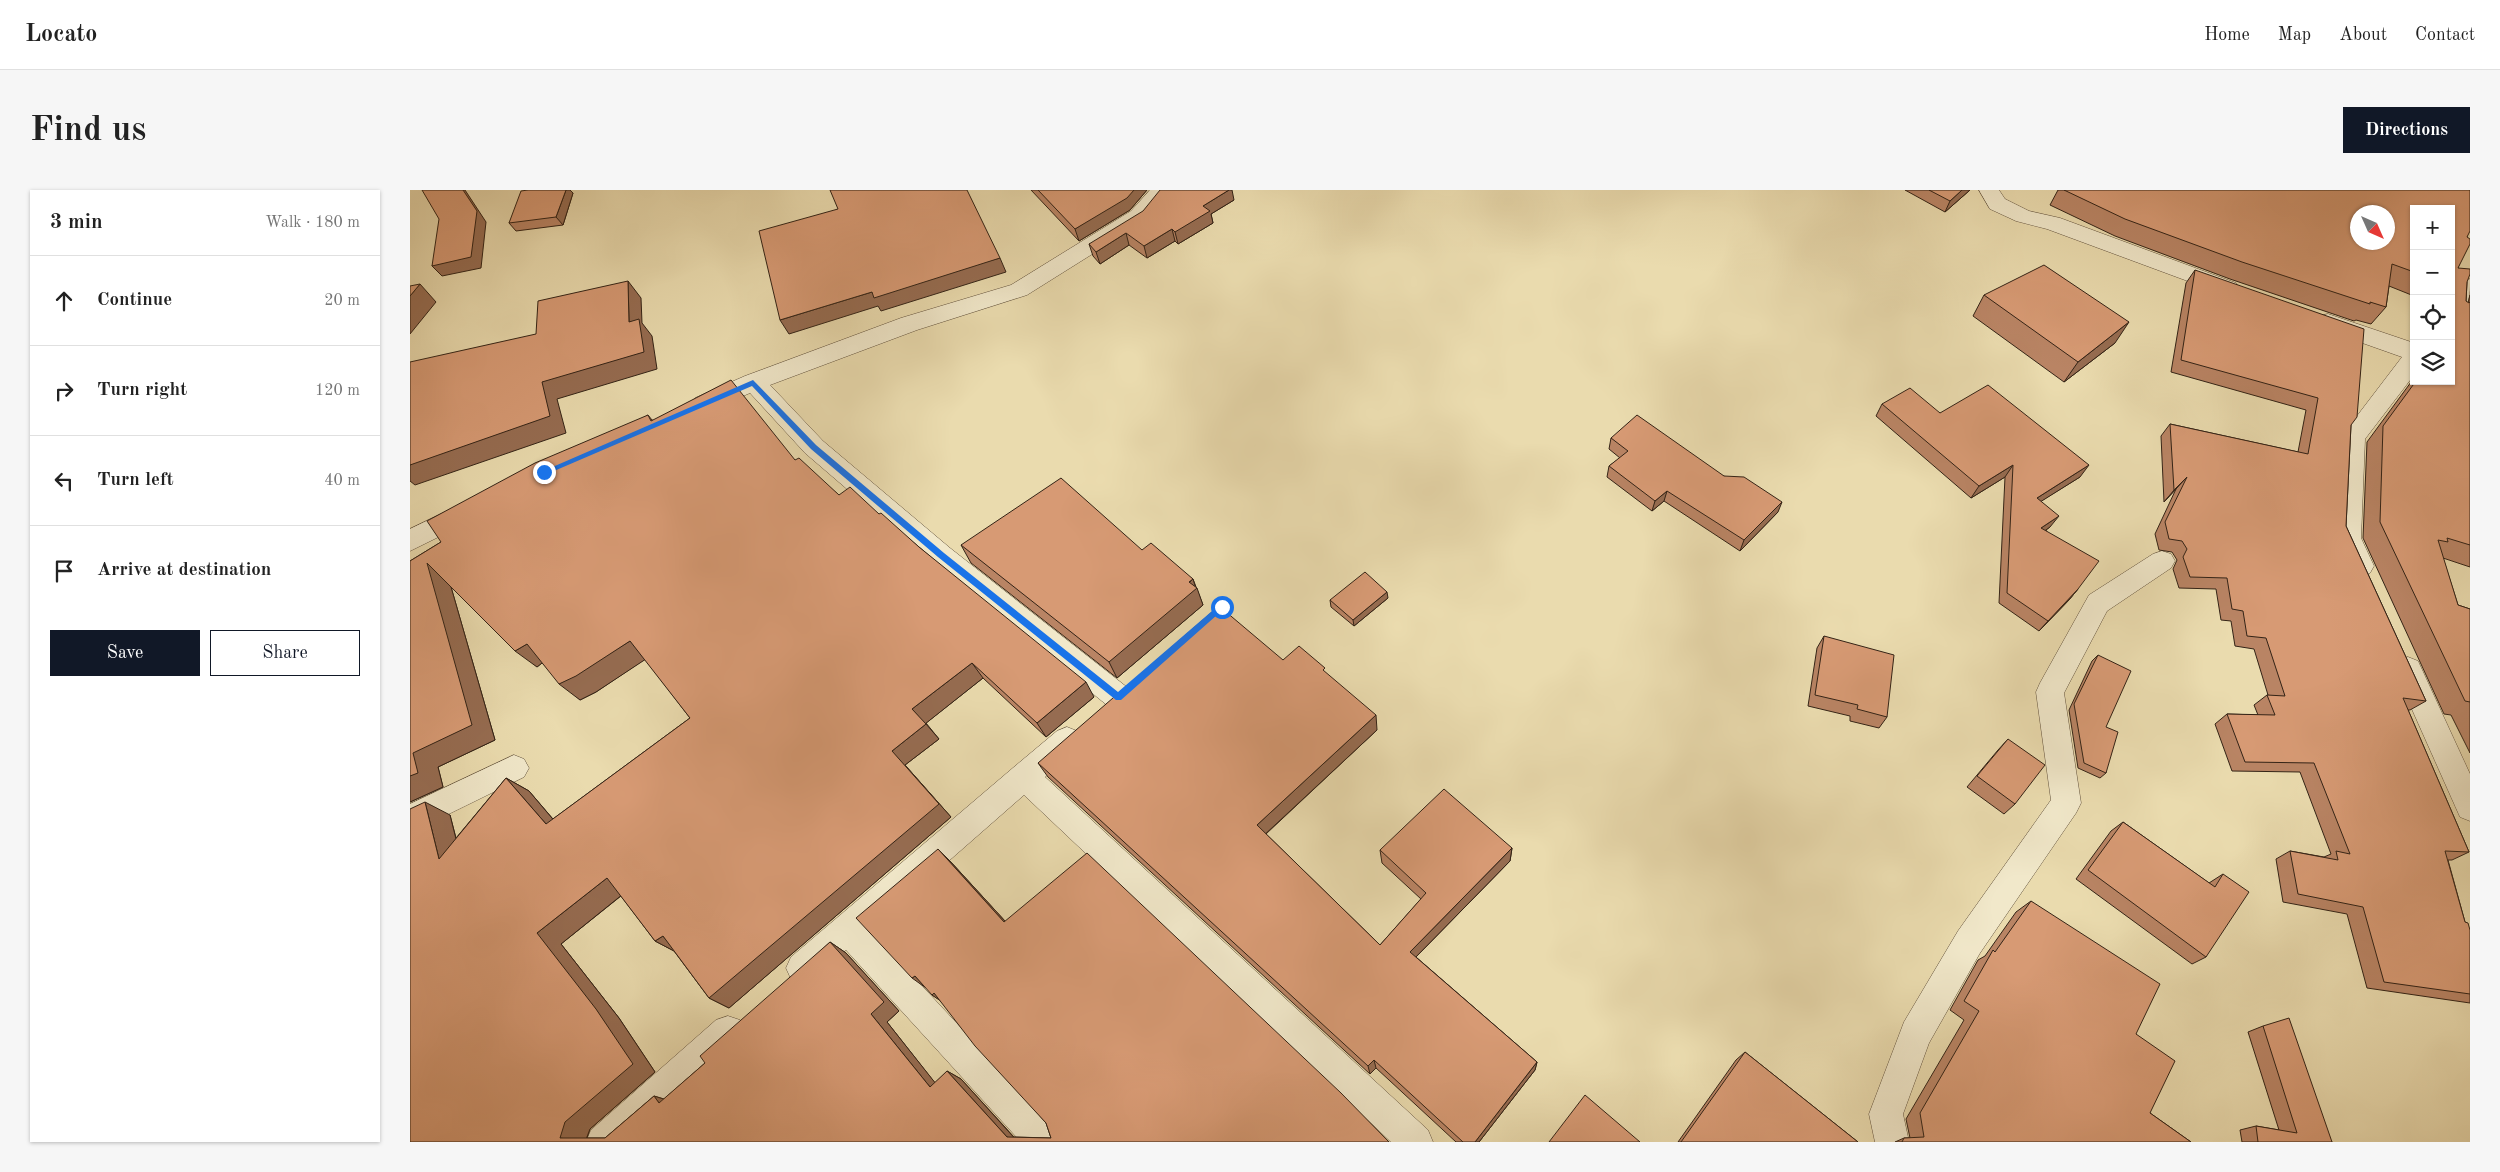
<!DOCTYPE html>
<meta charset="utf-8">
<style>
:root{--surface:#fff;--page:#f6f6f6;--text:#222;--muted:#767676;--line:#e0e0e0;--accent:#111827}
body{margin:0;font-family:"Old Standard TT",serif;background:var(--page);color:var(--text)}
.controls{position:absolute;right:15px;top:15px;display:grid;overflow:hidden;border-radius:0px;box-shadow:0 1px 4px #0004}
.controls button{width:45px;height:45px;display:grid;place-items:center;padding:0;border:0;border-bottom:1px solid var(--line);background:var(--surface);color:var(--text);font:25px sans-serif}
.compass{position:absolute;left:1940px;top:15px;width:45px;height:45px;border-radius:50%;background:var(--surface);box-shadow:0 1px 4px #0004;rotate:135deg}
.stop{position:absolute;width:15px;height:15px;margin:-11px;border:4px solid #1a73e8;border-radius:50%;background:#fff}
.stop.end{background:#1a73e8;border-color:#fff;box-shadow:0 1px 5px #0008}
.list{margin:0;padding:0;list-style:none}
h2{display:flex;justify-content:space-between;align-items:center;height:65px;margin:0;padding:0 20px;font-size:21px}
h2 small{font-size:16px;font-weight:400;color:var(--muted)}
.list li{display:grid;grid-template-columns:32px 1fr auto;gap:15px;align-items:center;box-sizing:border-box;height:90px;padding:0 20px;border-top:1px solid var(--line)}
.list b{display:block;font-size:19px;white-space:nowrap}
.list em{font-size:16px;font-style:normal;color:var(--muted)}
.actions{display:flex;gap:10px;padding:15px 20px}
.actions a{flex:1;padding:11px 0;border:1px solid var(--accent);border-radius:0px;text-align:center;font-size:18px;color:var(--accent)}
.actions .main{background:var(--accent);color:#fff}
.icon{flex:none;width:28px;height:28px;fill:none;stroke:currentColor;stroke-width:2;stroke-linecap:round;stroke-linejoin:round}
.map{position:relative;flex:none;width:2060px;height:952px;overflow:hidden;border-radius:0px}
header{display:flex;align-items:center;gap:30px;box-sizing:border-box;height:70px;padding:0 25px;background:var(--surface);border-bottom:1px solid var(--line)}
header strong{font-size:24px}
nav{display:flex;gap:28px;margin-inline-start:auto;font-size:18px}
.intro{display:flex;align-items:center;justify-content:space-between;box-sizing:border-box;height:120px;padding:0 30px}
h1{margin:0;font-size:35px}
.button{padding:12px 22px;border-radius:0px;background:var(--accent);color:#fff;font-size:18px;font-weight:700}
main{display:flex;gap:30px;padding:0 30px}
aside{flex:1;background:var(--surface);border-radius:0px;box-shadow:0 1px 4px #0004}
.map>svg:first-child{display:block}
</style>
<header>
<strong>Locato</strong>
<nav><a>Home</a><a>Map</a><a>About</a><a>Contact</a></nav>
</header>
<div class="intro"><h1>Find us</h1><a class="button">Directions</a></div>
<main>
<aside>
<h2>3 min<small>Walk · 180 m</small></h2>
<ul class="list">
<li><svg class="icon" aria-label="ahead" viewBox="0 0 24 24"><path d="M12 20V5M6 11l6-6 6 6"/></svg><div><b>Continue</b></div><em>20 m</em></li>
<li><svg class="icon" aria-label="right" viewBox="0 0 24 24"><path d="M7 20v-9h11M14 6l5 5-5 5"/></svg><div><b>Turn right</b></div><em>120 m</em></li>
<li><svg class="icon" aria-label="left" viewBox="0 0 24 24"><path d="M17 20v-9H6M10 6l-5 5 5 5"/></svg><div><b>Turn left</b></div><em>40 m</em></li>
<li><svg class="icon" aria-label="arrive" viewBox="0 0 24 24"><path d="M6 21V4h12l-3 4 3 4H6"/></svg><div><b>Arrive at destination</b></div></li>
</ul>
<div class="actions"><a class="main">Save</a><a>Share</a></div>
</aside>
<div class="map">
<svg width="2060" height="952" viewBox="0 0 2060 952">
<rect width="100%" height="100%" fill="#eadbae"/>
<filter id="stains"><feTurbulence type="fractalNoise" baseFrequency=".004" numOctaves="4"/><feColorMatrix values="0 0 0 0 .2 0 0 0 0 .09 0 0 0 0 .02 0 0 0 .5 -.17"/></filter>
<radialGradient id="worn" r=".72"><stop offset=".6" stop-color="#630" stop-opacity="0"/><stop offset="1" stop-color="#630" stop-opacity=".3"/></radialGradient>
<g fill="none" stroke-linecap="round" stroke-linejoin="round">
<g stroke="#61513c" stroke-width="1">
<g id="minor">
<polygon points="740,0 762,0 735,31 617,105 507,140 360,195 413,251 540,358 718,498 722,507 718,516 708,519 698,516 522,372 395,263 340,203 301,220 293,223 285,220 281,214 285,208 335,186 491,128 601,95 721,21"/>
<polygon points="1569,0 1589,0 1595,9 1619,21 1650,28 1826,93 1829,98 1826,103 1818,105 1810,103 1637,39 1606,31 1580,19"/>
<path d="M 2060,89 C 2060,105 2060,122 2041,128 C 2041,111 2041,94 2060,89 Z"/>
<polygon points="1918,124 2004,153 2004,185 1955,249 1951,348 1964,376 1960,383 1951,387 1942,383 1925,348 1931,247 1992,167 1910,138 1907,132 1910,126"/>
<polygon points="54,313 63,316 67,323 63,330 0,361 0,339"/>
<polygon points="1752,361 1761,364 1765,371 1761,378 1697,421 1654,503 1671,613 1666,623 1570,763 1519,853 1493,924 1499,952 1465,952 1459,924 1494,832 1548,741 1641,610 1626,502 1630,493 1679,405 1743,364"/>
<polygon points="1998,467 2008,471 2060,584 2060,631 2050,627 1984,479 1988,471"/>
<polygon points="657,537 667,541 671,550 667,559 635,587 1018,940 1023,952 981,952 614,605 460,740 646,940 651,952 611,952 436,760 403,789 392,794 381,789 376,778 381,767 604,577 647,541"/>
<polygon points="104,565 114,569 119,578 114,587 0,643 0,614"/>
<polygon points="318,826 330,830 334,842 330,854 219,952 176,952 181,940 306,830"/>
</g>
</g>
<use href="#minor" fill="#f1e8ca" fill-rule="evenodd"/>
</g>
<g fill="#b98464" stroke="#332316">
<polygon points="118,0 160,0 163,3 153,35 106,41 99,33"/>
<polygon points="621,0 737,0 720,20 669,51"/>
<polygon points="1495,0 1560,0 1535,22"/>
<polygon points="1648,0 2060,0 2057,47 2048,78 2057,92 2056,111 2058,113 2060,105 2060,377 2033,368 2048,415 2060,419 2060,563 2041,525 2034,524 1953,348 1957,252 2004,188 2004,191 2041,191 2041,19 2004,19 2004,106 1979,96 1976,117 1961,134 1946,130 1944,131 1820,89 1705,46 1640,15"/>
<polygon points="824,10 801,24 803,33 768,54 765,51 737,68 719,55 690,74 683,66 679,54"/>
<polygon points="1785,80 1941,235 1936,336 2016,511 2000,520 1998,520 2059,662 2042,670 2038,670 2055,732 2060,740 2060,813 1957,798 1937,724 1873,712 1866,669 1880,661 1914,667 1921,664 1890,582 1822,581 1805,534 1817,524 1848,525 1844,515 1857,505 1858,505 1844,459 1825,456 1821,431 1811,430 1806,399 1769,398 1763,379 1767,370 1762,362 1749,360 1745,344 1766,299 1754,312 1751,246 1760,234 1888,262 1896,220 1761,182 1776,93"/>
<polygon points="1574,105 1705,153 1654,192 1563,126"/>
<polygon points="1472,214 1530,223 1670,287 1631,311 1640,337 1636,340 1668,399 1659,410 1629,441 1589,413 1595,287 1561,308 1466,226"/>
<polygon points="238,225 242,230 385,270 429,305 469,324 509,357 684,507 636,547 573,488 516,533 529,549 495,575 541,627 319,818 299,808 264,761 245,751 211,706 151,754 209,828 245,882 180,939 177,948 195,948 244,906 254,909 295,873 420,752 436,763 489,821 477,832 525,893 537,881 551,889 604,947 641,948 636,933 530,810 522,805 528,659 540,671 595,731 979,952 0,952 40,625 46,648 96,588 119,601 143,629 280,528 235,469 186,502 170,510 132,473 127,477 41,397 85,550 28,577 33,597 0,612 0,371"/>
<polygon points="1201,248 1314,286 1368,322 1330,361 1254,311 1242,321 1197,287 1199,276 1210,268 1199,259"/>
<polygon points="551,355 732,360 783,389 793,415 707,488 561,373"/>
<polygon points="978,408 944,436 921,417 920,410"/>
<polygon points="1414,446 1477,527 1469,538 1440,531 1440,526 1398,516 1407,458"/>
<polygon points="1688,465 1696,583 1690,588 1668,578 1659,520 1682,471"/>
<polygon points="873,470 916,484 967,540 856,644 970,755 1011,709 972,673 970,660 1102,658 1100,671 1006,767 1127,872 1125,880 1069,952 1046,952 966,878 960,884 638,587 628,573"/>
<polygon points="1598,549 1605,614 1594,624 1557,597 1588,560"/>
<polygon points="1713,632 1799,693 1813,684 1796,767 1782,774 1666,689 1701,641"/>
<polygon points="1621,711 1726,844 1740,923 1781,952 1485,952 1494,948 1500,948 1496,929 1554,830 1540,820 1568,770 1575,766 1606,722"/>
<polygon points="1853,836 1922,952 1832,952 1830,940 1846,936 1869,940 1838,842"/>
<polygon points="1335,862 1448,952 1268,952 1326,870"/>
</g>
<g fill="#966c51" stroke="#332316">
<polygon points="53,0 55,0 76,32 71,78 32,86 22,76"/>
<polygon points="156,0 160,0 163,3 153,35 146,27"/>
<polygon points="724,0 737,0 720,20 669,51 665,39"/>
<polygon points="819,0 822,0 824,10 801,24 803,33 768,54 765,42 793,16"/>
<polygon points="1552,0 1560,0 1535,22 1540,11"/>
<polygon points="762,39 765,51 737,68 734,56"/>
<polygon points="716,43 719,55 690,74 686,62"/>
<polygon points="590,68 596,82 471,121 468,116 379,144 370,130 462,102"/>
<polygon points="218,91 231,108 232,133 242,146 247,179 147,209 156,243 5,295 0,291 0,275 132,192 219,132"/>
<polygon points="10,94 26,112 0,144 0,106"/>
<polygon points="1719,132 1705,153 1654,192 1668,172"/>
<polygon points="1603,275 1595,287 1561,308 1569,296"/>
<polygon points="1679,275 1670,287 1619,319 1627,308"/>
<polygon points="1777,287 1766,299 1754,312 1764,300"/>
<polygon points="1257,301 1254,311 1242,321 1245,311"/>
<polygon points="1372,312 1368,322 1330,361 1334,350"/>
<polygon points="1649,326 1640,337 1623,349 1631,338"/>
<polygon points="17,373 39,390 85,550 28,577 33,597 0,612 0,586"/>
<polygon points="783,389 786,399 787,398 793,415 707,488 699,472"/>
<polygon points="1668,399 1659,410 1629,441 1638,431"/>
<polygon points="977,402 978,408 944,436 943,430"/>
<polygon points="220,451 239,467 186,502 170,510 149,494"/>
<polygon points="117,454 137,469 127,477 105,461"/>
<polygon points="562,473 573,488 515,534 502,519"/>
<polygon points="676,492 684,507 636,547 627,533"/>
<polygon points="966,525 967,540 851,648 847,635"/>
<polygon points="516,534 529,549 495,575 541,627 319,818 299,808 482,561"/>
<polygon points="96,588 119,601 158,647 136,634"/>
<polygon points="15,612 40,625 54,681 29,669"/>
<polygon points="1102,658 1100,671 1000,773 1000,762"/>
<polygon points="528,659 540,671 605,742 594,732"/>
<polygon points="197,688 218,700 151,754 209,828 245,882 180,939 175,952 150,948 127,743"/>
<polygon points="253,746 266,762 245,751"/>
<polygon points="420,752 436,763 489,821 477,832 534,904 520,897 461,824"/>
<polygon points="505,786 516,798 502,788"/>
<polygon points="524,803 535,814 522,805"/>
<polygon points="964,870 966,878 960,884 958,876"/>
<polygon points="1127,872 1125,880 1069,952 1065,952"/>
<polygon points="537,881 551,889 608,952 597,947"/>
<polygon points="244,906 266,913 249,913"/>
</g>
<g fill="#d79a74" stroke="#332316" fill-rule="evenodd">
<polygon points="12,0 53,0 67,21 61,67 22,76 29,29"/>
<polygon points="118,0 156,0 146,27 99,33 111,1"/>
<polygon points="420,0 557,0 590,68 464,108 462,102 370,130 349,41 428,19"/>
<polygon points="628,0 724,0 717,8 665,39"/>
<polygon points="750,0 819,0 793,16 800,21 765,42 762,39 734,56 716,43 686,62 679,54 733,21"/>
<polygon points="1519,0 1552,0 1540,11"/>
<path d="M 1654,0 L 2060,0 L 2060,41 L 2057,47 L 2060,49 L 2060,54 L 2048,78 L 2060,79 L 2060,84 L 2057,92 L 2056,111 L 2059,113 L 2060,112 L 2060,355 L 2037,348 L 2038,352 L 2028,350 L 2048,415 L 2060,419 L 2060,512 L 2055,511 L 1970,332 L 1973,236 L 2006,191 L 2041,191 L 2041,19 L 2004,19 L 2004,82 L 1982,74 L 1976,117 L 1960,112 L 1960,114 L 1832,72 L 1715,29 ZM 1948,22 L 1978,22 L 1978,52 L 1948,52 Z"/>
<polygon points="1634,75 1719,132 1668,172 1574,105"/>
<polygon points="1785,80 1954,139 1947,227 1941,235 1936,336 2016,511 1993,508 2059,662 2035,661 2055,732 2058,733 2060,740 2060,804 1974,792 1953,717 1888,704 1880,661 1928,670 1926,661 1940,664 1904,573 1835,572 1817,524 1865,525 1857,505 1875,506 1856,448 1837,446 1833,421 1822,419 1817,388 1780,387 1773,367 1777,359 1772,351 1759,349 1755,332 1777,287 1764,300 1760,234 1898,264 1908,208 1771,170"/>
<polygon points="218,91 219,132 229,129 234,162 132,192 140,226 0,275 0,172 126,144 128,111"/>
<polygon points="10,94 0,106 0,96"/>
<polygon points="321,190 385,270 389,268 429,305 440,297 469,324 471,323 509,357 676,492 627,533 562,473 502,519 516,534 482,561 529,614 299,808 253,746 245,751 197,688 127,743 186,819 223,874 155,932 150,948 195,948 244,906 249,913 295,873 290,866 420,752 474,812 461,824 520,897 537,881 597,947 641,948 636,933 565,856 524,803 522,805 505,786 502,788 446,728 528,659 594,732 677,663 931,903 979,952 0,952 0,619 15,612 29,669 96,588 136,634 280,528 220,451 166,486 149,494 117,454 105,461 17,373 62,535 3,563 8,583 0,586 0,371 31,352 17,331 125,273 238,225 241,231"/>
<polygon points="1578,195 1679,275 1627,308 1649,326 1631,338 1689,371 1668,399 1638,431 1597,403 1603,275 1569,296 1472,214 1500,198 1530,223"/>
<polygon points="1227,225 1314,286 1334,287 1372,312 1334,350 1257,301 1245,311 1199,276 1218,261 1201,248"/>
<polygon points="651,288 732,360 741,353 783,389 779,392 787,398 699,472 551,355"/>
<polygon points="955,382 977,402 943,430 920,410"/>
<polygon points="809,416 873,470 889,456 915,478 913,480 966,525 847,635 970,755 1016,703 970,660 1034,599 1102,658 1000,762 1127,872 1065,952 1053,952 964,870 958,876 628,573"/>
<polygon points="1414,446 1484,465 1477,527 1447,519 1448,515 1405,505"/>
<polygon points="1688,465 1721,481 1696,537 1708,542 1696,583 1674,573 1664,514"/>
<polygon points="1598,549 1635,575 1605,614 1567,586"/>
<polygon points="1713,632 1805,697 1813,684 1839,702 1796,767 1678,680"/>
<polygon points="1621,711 1750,794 1726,844 1765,871 1740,923 1781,952 1492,952 1494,948 1514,947 1510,923 1569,821 1554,811 1583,760 1585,762"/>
<polygon points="1879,828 1922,952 1848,952 1846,936 1887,943 1853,836"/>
<polygon points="1335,862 1448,952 1271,952"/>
<polygon points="1175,905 1230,952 1139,952"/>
</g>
<polygon fill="#1a73e8" points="343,190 406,255 534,363 708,502 809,415 812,414 816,417 711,510 706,510 528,367 401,259 342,196 137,284 131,282"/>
<rect width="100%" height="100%" filter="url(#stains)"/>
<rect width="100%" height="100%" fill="url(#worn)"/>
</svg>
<div class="controls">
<button>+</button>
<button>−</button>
<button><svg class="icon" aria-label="locate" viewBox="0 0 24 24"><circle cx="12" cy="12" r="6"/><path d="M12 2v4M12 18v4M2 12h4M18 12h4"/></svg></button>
<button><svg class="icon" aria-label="layers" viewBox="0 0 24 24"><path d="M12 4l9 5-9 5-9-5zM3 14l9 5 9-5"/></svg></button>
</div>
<svg class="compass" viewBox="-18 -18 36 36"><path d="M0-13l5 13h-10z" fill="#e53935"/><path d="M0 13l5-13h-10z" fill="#767676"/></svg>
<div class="stop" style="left:812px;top:417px"></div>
<div class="stop end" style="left:134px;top:282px"></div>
</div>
</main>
